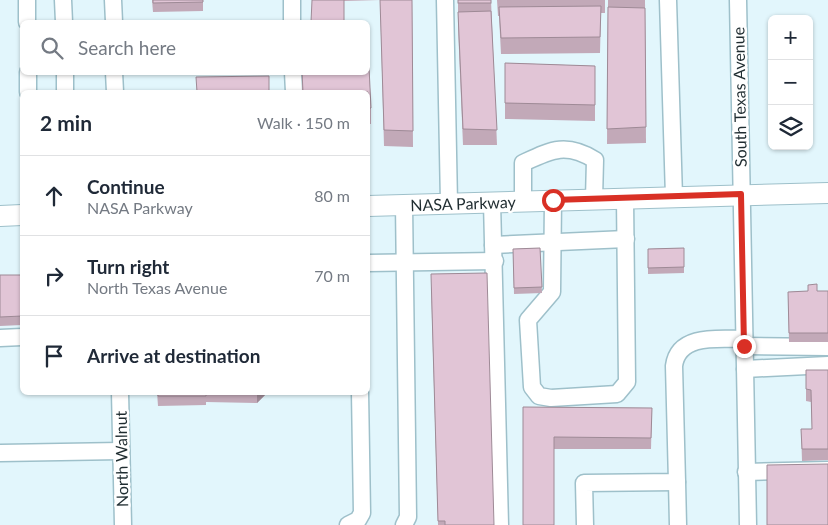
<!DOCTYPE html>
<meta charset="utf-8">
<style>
:root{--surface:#fff;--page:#f2f2f3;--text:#1f2937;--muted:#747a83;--line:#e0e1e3}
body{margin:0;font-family:Lato,sans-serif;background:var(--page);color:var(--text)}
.controls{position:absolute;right:15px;top:15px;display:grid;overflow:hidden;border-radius:8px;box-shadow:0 1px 4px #0004}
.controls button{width:45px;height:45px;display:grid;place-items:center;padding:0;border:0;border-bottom:1px solid var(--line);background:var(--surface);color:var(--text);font:25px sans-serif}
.stop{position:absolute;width:15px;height:15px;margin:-11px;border:4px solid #d93025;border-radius:50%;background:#fff}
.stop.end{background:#d93025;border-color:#fff;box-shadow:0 1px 5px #0008}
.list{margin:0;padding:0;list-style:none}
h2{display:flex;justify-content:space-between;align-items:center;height:65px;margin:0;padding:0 20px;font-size:21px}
h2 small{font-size:16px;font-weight:400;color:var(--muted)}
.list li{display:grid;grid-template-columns:32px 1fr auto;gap:15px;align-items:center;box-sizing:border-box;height:80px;padding:0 20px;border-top:1px solid var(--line)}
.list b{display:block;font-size:19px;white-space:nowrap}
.list p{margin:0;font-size:16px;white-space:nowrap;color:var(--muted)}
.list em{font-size:16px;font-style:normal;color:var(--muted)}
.icon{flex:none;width:28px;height:28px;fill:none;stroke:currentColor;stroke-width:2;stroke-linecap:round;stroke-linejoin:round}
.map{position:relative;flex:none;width:828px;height:525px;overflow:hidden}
.search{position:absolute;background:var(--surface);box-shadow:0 1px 4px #0004;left:20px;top:20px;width:350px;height:55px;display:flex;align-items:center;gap:12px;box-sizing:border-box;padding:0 18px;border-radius:8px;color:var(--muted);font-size:19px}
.panel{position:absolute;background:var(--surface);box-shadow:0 1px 4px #0004;left:20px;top:90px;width:350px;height:305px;border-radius:8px}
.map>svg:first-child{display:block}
</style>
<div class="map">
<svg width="828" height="525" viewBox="0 0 828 525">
<rect width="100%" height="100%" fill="#e2f6fc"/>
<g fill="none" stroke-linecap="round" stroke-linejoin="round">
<g stroke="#9ec0ca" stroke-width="19">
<g id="minor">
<polyline points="27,0 27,22"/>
<polyline points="63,0 64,22"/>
<polyline points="113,0 114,22"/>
<polyline points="292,0 292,22"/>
<polyline points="445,0 449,203"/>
<polyline points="668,0 674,197"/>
<polyline points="738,0 748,525"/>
<polyline points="28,72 28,92"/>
<polyline points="65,72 65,92"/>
<polyline points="114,72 115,92"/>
<polyline points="293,72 294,92"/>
<polyline points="553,200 552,292 528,320 532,387 539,396 551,398 617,394 627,382 625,198"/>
<path d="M 523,201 L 523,163 C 551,150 566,142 595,160 L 594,199"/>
<polyline points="492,202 500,525"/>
<polyline points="404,204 408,517 404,525"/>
<polyline points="493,245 626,239"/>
<polyline points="368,263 495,261"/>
<polyline points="0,338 22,337"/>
<polyline points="744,346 828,347"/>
<polyline points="745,369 828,365"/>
<polyline points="120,392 123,525"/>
<polyline points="0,453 121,451"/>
<polyline points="746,472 828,470"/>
<polyline points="677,482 678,525"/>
<polyline points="348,525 358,520 362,513 360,392"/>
<path d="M 585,525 L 584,483 L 677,482 L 674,366 C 678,333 720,339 744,339"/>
</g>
</g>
<g stroke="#9ec0ca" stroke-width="22">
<g id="major">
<polyline points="368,206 828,193"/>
<polyline points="0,216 22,215"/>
</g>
</g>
<use href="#minor" stroke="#fff" stroke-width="16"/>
<use href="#major" stroke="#fff" stroke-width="20"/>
</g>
<g fill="#c2a9b8">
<polygon points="152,0 203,0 203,11 153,12"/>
<polygon points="312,0 412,0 413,147 384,146 380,0 344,1"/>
<polygon points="458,0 491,0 497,145 463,145 458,27"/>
<polygon points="497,0 605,0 605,13 601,13 600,53 501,54 499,16 498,16"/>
<polygon points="608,0 645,0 646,143 607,144"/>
<polygon points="505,63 595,66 595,121 505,119"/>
<polygon points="368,67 369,67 371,108 371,124 368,124 368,92 302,92 302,72 368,72"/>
<polygon points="540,248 542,293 514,294 513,249"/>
<polygon points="684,248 684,273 648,274 648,249"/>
<polygon points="0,275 22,275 22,325 0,326"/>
<polygon points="431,286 494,525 438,525"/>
<polygon points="817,291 828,291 828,342 789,342 788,292"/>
<polygon points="806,370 828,370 828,460 802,461 801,429 812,429 811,402 806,401"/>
<polygon points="157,392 268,392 257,403 206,402 206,405 158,406"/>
<polygon points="523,407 652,408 651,449 554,449"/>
</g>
<polygon fill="#9e8a96" points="259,392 268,392 257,403 257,394"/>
<g fill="#e1c5d6" stroke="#9e8a96">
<polygon points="153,0 203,0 203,2 153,3"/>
<polygon points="312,0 344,0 344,22 311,22"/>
<polygon points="380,0 412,0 413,131 384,130"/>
<rect x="458" y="0" width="33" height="3"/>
<polygon points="601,6 600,37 501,38 499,7"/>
<polygon points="608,7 645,8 646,127 607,129"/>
<polygon points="491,11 497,130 463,129 458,12"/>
<polygon points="505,63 595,66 595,105 505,103"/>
<polygon points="368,67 369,67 371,108 368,108 368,92 303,92 302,72 368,72"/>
<polygon points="269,76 269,92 197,92 196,77"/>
<polygon points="540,248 542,287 514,288 513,249"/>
<polygon points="684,248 684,267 648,268 648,249"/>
<polygon points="487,273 494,525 445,525 445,521 438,521 431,274"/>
<polygon points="0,275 22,275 22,316 0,317"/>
<polygon points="817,284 817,291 828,291 828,333 789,333 788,292 808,291 808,285"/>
<polygon points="806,370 828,370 828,449 802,449 801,429 812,429 811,390 806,389"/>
<polygon points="158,392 259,392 257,394 206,393 206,396 158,396"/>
<polygon points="523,407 652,408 651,438 554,437 554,525 523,525"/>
<polygon points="828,464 828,525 767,525 767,465"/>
</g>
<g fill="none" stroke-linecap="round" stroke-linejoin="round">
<polyline stroke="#d93025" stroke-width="6" points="553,200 741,194 744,346"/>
</g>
<g text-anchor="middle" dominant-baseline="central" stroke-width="5" stroke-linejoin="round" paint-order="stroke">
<g font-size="16" fill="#1f2c30" stroke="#fff">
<text transform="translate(739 97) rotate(-91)">South Texas Avenue</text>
<text transform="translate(463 203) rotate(-2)">NASA Parkway</text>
<text transform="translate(121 459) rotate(-91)">North Walnut</text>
</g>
</g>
</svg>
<div class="controls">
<button>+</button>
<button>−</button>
<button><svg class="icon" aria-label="layers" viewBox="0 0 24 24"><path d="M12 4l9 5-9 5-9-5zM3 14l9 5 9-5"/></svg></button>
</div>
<div class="stop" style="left:553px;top:200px"></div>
<div class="stop end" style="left:744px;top:346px"></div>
<div class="search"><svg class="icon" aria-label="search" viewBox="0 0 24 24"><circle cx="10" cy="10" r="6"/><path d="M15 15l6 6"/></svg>Search here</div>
<section class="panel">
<h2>2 min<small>Walk · 150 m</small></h2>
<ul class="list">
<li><svg class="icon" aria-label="ahead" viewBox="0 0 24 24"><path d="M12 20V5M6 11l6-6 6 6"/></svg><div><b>Continue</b><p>NASA Parkway</p></div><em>80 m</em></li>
<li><svg class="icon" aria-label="right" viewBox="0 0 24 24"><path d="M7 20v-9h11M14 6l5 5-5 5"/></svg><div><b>Turn right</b><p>North Texas Avenue</p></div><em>70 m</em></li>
<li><svg class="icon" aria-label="arrive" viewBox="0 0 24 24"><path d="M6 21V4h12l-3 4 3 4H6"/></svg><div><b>Arrive at destination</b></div></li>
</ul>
</section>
</div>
